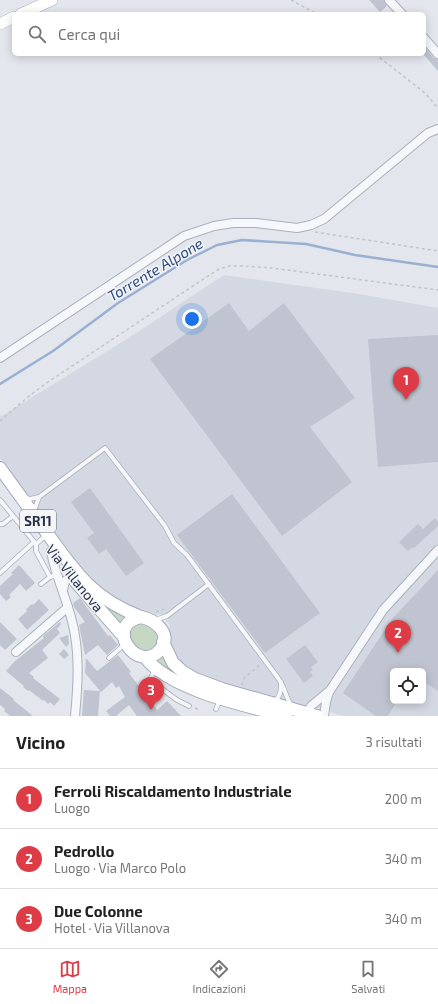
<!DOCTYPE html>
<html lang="it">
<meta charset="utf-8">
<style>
:root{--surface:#fff;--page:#f6f6f6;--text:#222;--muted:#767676;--line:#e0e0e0;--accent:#dd3c46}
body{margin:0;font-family:"Exo 2",sans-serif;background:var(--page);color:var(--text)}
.controls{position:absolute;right:12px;bottom:12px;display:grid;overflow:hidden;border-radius:6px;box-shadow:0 2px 10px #0003}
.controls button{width:36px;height:36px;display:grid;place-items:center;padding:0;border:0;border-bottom:1px solid var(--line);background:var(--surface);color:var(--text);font:20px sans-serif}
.you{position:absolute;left:192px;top:319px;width:14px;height:14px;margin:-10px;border:3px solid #fff;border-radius:50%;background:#1a73e8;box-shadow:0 0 0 6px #1a73e833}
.badge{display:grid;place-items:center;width:26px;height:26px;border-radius:50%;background:var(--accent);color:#fff;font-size:13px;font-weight:700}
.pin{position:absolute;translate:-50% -33px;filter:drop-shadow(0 1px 2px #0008)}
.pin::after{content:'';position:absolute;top:21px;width:14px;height:12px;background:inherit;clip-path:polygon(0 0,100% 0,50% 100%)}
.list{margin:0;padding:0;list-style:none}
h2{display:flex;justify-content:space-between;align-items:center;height:52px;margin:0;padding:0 16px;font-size:17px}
h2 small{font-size:13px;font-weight:400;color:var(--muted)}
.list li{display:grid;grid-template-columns:26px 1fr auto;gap:12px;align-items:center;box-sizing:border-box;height:60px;padding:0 16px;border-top:1px solid var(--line)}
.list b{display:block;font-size:15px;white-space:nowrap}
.list p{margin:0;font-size:13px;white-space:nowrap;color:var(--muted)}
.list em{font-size:13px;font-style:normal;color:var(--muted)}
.icon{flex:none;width:22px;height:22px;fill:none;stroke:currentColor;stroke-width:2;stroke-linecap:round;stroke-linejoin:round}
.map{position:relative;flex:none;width:438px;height:716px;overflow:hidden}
.search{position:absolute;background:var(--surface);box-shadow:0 2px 10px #0003;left:12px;right:12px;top:12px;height:44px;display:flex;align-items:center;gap:10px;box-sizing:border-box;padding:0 14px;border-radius:6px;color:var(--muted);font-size:15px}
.sheet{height:232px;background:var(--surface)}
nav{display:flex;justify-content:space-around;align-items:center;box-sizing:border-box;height:56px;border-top:1px solid var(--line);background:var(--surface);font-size:11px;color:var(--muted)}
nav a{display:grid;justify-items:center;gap:2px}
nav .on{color:var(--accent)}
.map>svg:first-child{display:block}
</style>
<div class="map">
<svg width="438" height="716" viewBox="0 0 438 716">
<rect width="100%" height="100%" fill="#e3e6ec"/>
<path fill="#d4d8e2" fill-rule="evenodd" d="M 224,275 L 359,294 L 438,308 L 438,716 L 343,716 L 311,706 L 307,710 L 193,675 L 182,667 L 170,648 L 168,630 L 170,625 L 160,614 L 154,616 L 146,615 L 134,611 L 92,584 L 47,527 L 0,458 L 0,417 L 127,339 ZM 393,671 L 423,671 L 423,701 L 393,701 Z"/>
<g fill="#c6d7c3">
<polygon points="103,605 127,618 122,625"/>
<path d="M 140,622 C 153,626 164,639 151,650 C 133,652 119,632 140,622 Z"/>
<polygon points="163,654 182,678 153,660 159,658"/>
</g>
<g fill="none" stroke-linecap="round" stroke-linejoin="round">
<polyline stroke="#9ab0d0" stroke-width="2.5" points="0,384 53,351 118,303 187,260 217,245 242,240 306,244 355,255 438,267"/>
</g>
<g fill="#bfc4d0">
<polygon points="369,0 384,0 387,6 380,12"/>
<polygon points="424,46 434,58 438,59 438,71 424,55"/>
<polygon points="229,303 249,331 284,303 355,398 310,427 352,482 282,536 150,359"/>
<polygon points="438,335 438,462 378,467 368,339"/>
<polygon points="90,488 144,563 126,576 106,549 99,554 87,538 94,533 71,502"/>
<polygon points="232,494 320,613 265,653 177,535"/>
<polygon points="435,518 438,522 438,526 414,548 413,547 408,551 399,542 418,524 423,529"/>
<polygon points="19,565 35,583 26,591 20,584 9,595 11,597 6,601 0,594 0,586 13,574 11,573"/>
<polygon points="438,570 438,691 423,681 423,671 393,671 393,701 397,701 388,716 376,716 343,693 392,619"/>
<polygon points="80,598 108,636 110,635 118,645 107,655 98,645 85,655 79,625 85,622 74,607 73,603"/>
<polygon points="39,599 49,610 27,630 18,619 27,611 26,609 32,604 33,605"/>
<polygon points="0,622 17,639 5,650 0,645"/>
<polygon points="60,622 61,624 57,629 60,633 42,650 48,658 29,673 34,677 33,678 60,699 54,706 50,702 48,704 44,700 43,701 29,690 28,691 23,687 24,686 6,671 15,661 44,638 43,636"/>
<polygon points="68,635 69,644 66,647 59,638"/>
<polygon points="305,645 318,662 311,667 313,670 310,672 313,676 304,683 286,659"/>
<polygon points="64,649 69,655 64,659 59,654"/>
<polygon points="118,655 131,672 129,673 157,710 167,701 181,716 137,716 129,705 116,716 110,716 106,711 125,697 119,686 116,688 112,682 101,692 85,673 86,658 97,671"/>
<polygon points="0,688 14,699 13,700 33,716 10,716 4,711 5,709 0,705"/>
<polygon points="84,690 100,691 98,716 82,716"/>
</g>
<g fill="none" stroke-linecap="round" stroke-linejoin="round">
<g stroke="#abb0ba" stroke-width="5.5">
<g id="lane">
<path d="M 26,498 L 30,499 L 39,497 L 105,448 L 165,526 L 174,543 L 187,555 L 278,678 C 285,687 285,696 291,705"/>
<polyline points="0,500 36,544 36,551 50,577"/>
<polyline points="34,511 39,497"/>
<polyline points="0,524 3,524 13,516"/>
<polyline points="36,544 44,537 47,538"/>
<polyline points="0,573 34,542"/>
<polyline points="41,584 50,577 57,575"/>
<polyline points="155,620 167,616 209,584"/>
<polyline points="109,658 125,644"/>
<polyline points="155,669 150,680 177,700 189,706"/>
<path d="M 275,701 C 281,696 281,689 281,682"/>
<polyline points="216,709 220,700"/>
</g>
</g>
<g stroke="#abb0ba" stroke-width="10">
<g id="street">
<polyline points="389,0 402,14"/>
<polyline points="424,38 438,54"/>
<polyline points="0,358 184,236 214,226 233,223 256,223 297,228 311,225 324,219 428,133 438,129"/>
<path d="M 51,551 C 55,575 66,597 72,621 C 80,652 78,684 75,716"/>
<polyline points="63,590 65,581 71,576"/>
<polyline points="16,652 68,607"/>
<polyline points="307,713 311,706 328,692"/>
<polyline points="324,716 326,702 329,692 383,610 438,550"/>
</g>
</g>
<g stroke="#abb0ba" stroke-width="12">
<g id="secondary">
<polyline points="21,14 52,0"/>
<polyline points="0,24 14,17"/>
</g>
</g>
<g stroke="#a0a8b9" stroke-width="14">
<g id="primary">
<path d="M 0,468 C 16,490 31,511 47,533 C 76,573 93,599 141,617"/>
<polyline points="75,581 124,637"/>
<path d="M 141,617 C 156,620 173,635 160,650 C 138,675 102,625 141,617 Z"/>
<polyline points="163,642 173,663 183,672 195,679 222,689 317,716"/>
<path d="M 145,657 C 169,690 247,706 286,716"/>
</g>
</g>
<g stroke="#c0c4cb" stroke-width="1.5" stroke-dasharray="3 3" stroke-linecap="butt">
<polyline points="291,0 317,14"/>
<polyline points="375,54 425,93 438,108"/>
<polyline points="315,232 438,251"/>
<polyline points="0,421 29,396 48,382 205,278 219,269 230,266 244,266 272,268 438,290"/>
<polyline points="156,612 164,609"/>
<polyline points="242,685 244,678 260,665"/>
<polyline points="195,708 200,710"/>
</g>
<use href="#lane" stroke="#f6f7fa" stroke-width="4"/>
<use href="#street" stroke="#f6f7fa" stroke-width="8"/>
<use href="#secondary" stroke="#fff" stroke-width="11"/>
<use href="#primary" stroke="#fff" stroke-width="12"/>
</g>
<g text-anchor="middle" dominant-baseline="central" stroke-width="3" stroke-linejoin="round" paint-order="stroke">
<rect fill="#f3f5f9" stroke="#656c7c" stroke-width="1" x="20" y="510" width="36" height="22" rx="3"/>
<g font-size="13" font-weight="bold" fill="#283147">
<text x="38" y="521">SR11</text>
</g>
<g font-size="14" fill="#283147" stroke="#f3f5f9">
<text transform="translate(75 578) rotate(51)">Via Villanova</text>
</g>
<g font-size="15" font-style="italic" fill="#2d4b7f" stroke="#f3f5f9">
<text transform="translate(155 269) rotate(-31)">Torrente Alpone</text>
</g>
</g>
</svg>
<div class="controls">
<button><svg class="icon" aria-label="locate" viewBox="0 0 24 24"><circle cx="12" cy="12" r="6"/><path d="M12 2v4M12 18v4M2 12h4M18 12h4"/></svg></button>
</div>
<div class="you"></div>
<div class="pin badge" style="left:406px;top:400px">1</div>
<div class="pin badge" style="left:398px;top:653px">2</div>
<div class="pin badge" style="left:151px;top:710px">3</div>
<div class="search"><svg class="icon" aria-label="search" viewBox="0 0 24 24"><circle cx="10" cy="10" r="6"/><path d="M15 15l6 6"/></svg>Cerca qui</div>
</div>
<section class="sheet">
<h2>Vicino<small>3 risultati</small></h2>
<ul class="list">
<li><span class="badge">1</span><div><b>Ferroli Riscaldamento Industriale</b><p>Luogo</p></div><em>200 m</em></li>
<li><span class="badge">2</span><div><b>Pedrollo</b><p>Luogo · Via Marco Polo</p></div><em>340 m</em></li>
<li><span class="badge">3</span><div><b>Due Colonne</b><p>Hotel · Via Villanova</p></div><em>340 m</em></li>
</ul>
</section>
<nav>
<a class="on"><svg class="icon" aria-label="map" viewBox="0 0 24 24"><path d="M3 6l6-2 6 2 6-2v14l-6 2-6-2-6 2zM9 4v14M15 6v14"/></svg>Mappa</a>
<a><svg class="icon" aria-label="directions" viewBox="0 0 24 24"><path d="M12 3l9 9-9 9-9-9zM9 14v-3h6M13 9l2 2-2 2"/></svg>Indicazioni</a>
<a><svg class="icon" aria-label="saved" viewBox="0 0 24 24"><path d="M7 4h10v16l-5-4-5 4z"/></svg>Salvati</a>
</nav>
